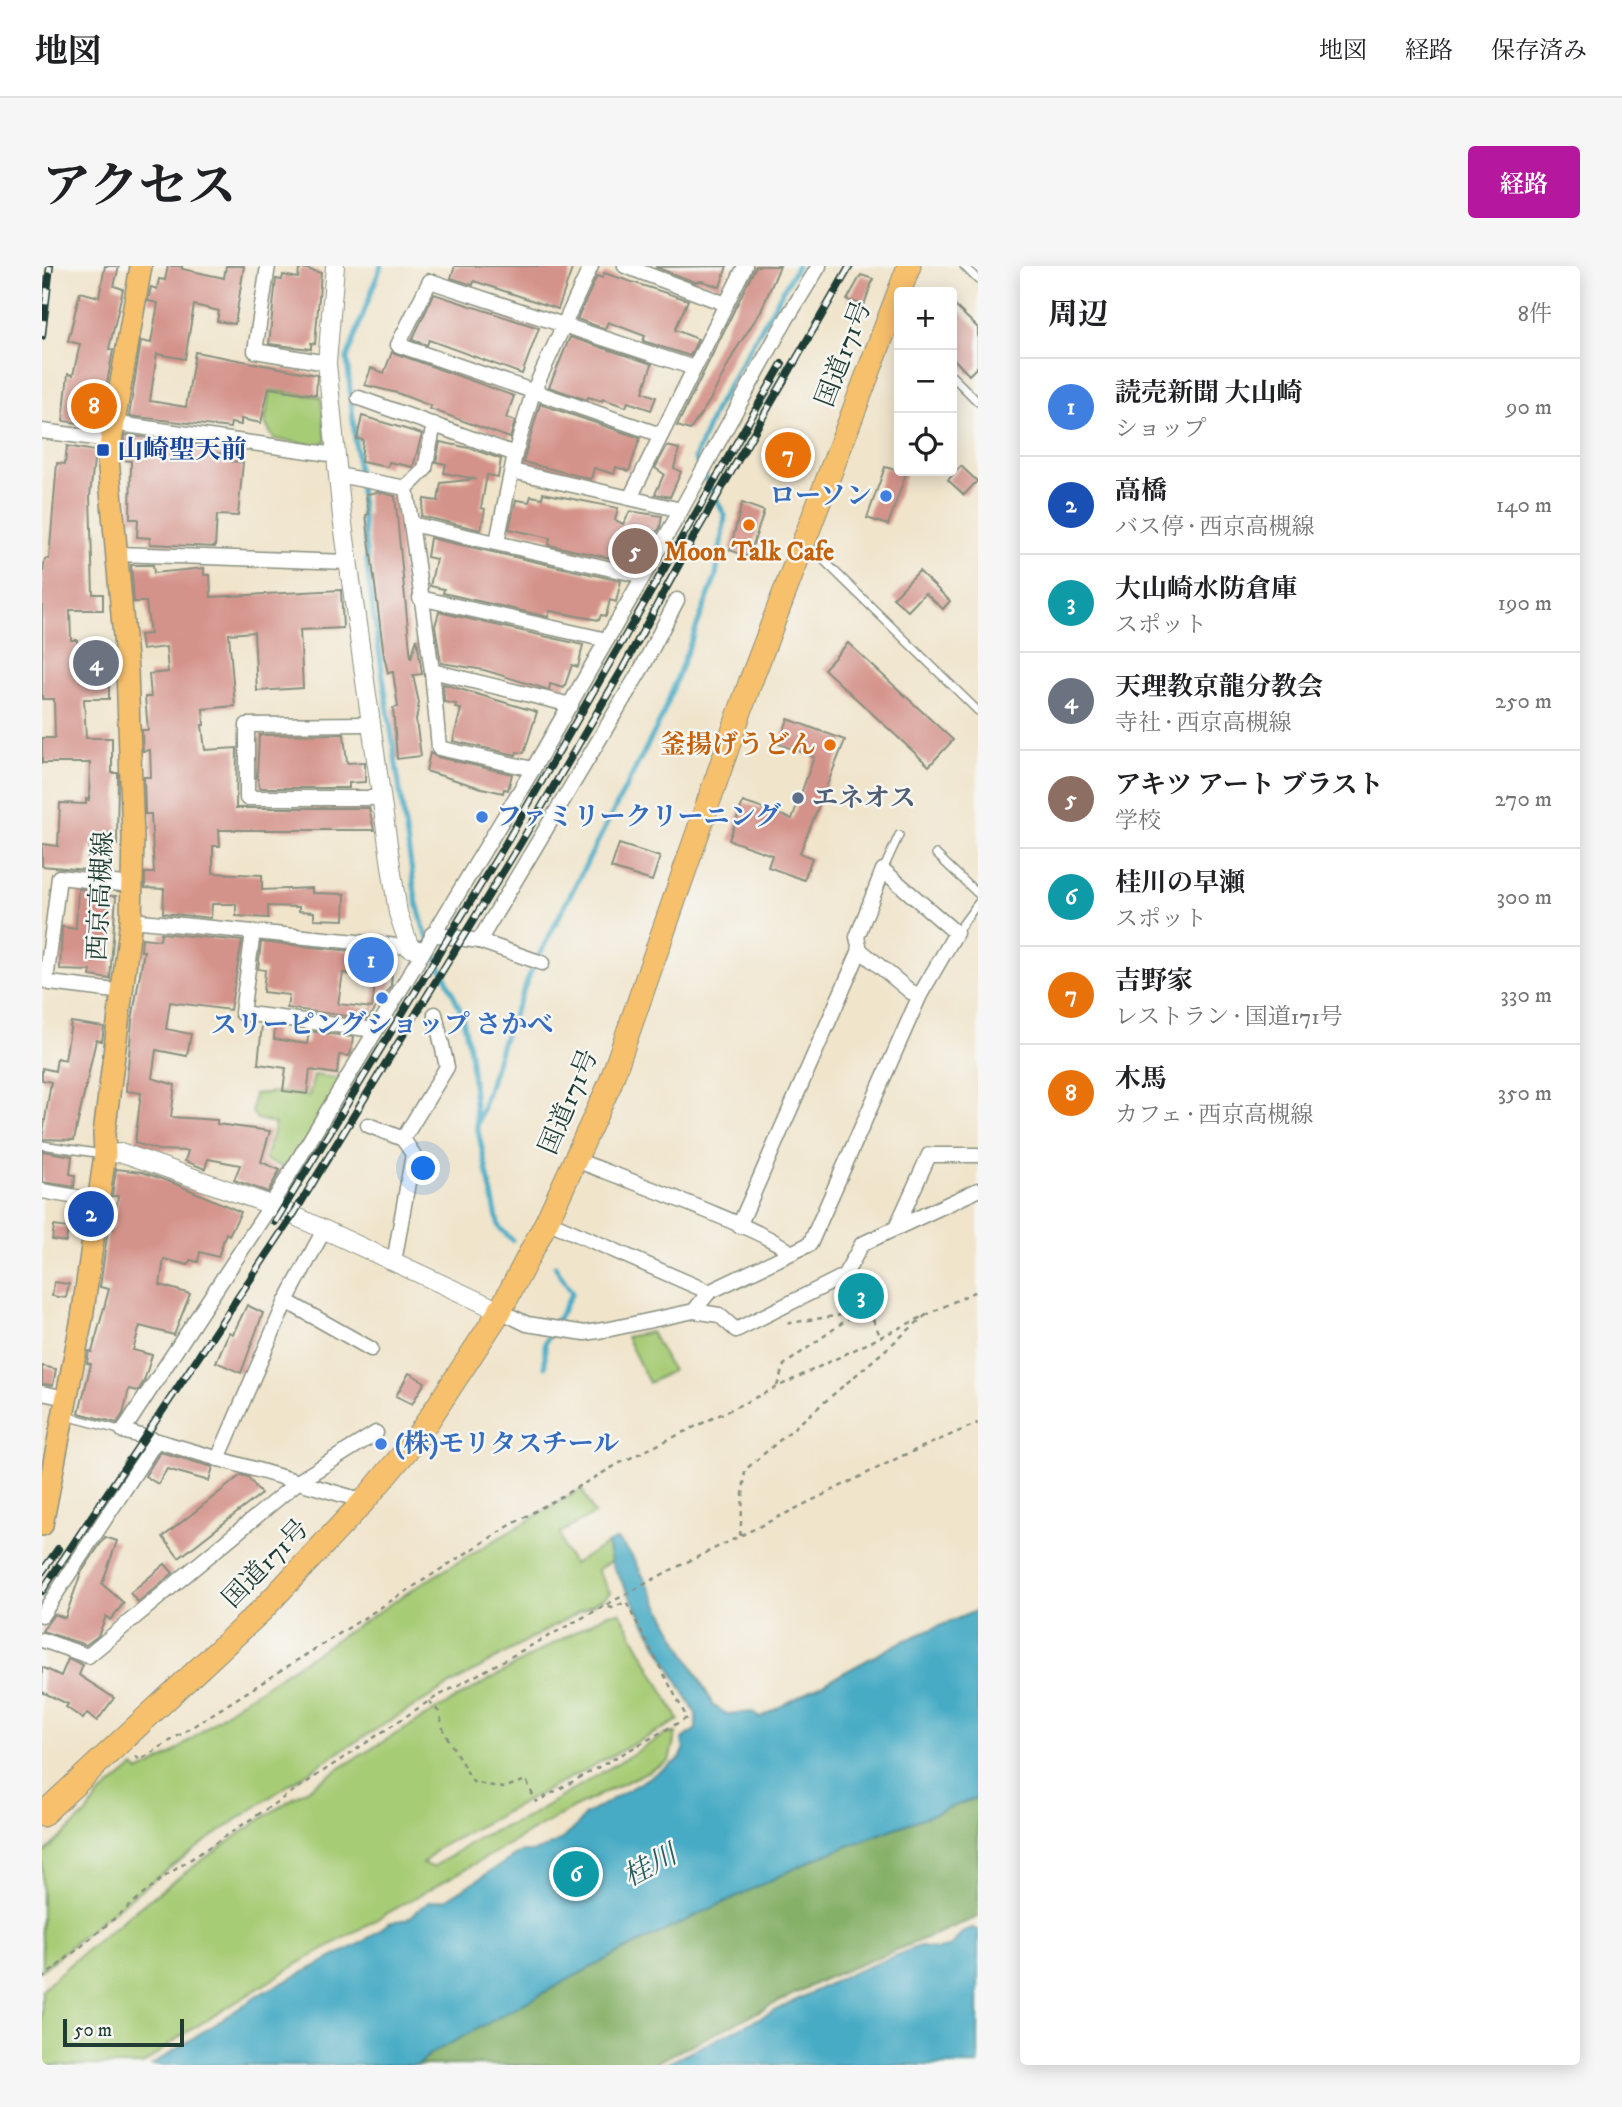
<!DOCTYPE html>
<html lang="ja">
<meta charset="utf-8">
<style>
:root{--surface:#fff;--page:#f6f6f6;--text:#202124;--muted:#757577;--line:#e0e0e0;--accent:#b5179e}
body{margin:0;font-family:"IM FELL DW Pica","Noto Serif JP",serif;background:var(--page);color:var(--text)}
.controls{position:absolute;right:21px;top:21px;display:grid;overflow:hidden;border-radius:7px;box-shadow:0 4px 18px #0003}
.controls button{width:63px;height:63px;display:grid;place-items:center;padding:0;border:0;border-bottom:2px solid var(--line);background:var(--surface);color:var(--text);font:35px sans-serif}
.scale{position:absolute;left:21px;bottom:18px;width:121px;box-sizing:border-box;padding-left:7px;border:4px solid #1f3d34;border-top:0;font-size:19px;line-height:24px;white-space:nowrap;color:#1f3d34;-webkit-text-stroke:5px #f6f6f2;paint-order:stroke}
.you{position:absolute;left:382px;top:903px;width:24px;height:24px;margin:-18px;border:5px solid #fff;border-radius:50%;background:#1a73e8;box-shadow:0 0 0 10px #1a73e833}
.badge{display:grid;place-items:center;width:46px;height:46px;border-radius:50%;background:var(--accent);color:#fff;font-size:23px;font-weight:700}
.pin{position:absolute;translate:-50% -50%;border:4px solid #fff;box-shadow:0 2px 7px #0006}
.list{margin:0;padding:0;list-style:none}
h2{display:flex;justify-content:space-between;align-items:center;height:91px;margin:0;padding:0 28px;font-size:30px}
h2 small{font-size:23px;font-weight:400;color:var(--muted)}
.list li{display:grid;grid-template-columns:46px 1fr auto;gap:21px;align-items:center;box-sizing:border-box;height:98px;padding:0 28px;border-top:2px solid var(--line)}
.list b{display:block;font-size:26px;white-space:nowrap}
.list p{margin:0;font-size:23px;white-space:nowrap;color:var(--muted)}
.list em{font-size:23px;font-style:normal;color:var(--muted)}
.icon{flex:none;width:38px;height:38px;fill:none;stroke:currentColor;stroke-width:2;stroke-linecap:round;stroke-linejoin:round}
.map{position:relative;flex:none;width:936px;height:1799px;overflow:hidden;border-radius:7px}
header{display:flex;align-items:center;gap:42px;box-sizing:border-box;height:98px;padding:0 35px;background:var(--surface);border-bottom:2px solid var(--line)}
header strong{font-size:33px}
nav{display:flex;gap:38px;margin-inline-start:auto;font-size:24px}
.intro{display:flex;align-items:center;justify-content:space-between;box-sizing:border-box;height:168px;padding:0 42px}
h1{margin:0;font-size:49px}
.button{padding:18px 32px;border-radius:7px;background:var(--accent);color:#fff;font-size:24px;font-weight:700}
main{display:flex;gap:42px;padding:0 42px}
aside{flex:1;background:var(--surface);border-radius:7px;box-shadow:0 4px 18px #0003}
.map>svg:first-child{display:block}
</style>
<header>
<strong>地図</strong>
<nav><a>地図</a><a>経路</a><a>保存済み</a></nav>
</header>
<div class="intro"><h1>アクセス</h1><a class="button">経路</a></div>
<main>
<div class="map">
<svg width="936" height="1799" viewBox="0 0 936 1799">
<rect width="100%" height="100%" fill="#f6f6f2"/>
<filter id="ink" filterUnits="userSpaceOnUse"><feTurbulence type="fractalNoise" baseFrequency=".0143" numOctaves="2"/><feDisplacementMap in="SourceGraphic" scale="14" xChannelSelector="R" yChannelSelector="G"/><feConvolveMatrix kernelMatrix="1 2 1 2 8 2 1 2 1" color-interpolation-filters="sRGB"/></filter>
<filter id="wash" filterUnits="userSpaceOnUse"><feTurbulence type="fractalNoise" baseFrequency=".00686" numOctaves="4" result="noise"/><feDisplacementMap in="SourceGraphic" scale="28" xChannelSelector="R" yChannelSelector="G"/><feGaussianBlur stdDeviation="1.57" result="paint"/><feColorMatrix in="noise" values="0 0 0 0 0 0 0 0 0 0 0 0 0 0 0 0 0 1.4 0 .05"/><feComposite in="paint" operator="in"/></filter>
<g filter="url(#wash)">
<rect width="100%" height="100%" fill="#f0e4cb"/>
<g fill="#a7cc76" stroke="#638455" stroke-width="2">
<polygon points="228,124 279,131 284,174 278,180 232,173 223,157"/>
<polygon points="272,809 302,813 248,904 223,894 233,858 215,853 210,846 212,828 236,826 267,830"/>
<polygon points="609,1066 630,1105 607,1117 584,1071"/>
<path d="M 540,1223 L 552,1248 L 518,1267 L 522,1283 L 531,1298 L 565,1278 L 569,1295 L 555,1304 L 568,1326 L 562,1332 C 365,1440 170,1556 0,1704 L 0,1589 L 44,1548 L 57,1530 L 92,1501 L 97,1506 L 129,1489 L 195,1438 L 379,1318 Z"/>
<path d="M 578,1346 L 637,1454 L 396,1582 L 381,1598 L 391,1601 L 440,1570 L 484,1552 L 624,1468 L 634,1467 L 627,1495 L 533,1541 L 254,1699 L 139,1770 L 100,1799 L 0,1799 L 0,1723 C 168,1570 366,1458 565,1348 Z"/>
</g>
<polygon fill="#85b067" stroke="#52764e" stroke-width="2" points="936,1531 936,1651 782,1713 609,1799 375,1799 392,1786 572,1689 777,1591"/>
<g fill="#46abc5" stroke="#32747c" stroke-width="2">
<path d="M 575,1273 L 590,1290 L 672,1440 L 685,1448 L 711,1446 L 717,1452 L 859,1376 L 936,1344 L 936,1531 L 777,1591 L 572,1689 L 392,1786 L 375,1799 L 110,1799 L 220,1727 L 319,1677 L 347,1657 L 365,1653 L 387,1636 L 405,1633 L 479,1586 C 502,1588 530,1570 542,1550 L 638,1493 L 642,1484 L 640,1474 L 654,1463 L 654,1448 L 570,1298 L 565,1278 Z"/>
<polygon points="930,1662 936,1664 936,1799 622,1799 803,1710 877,1680 894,1684 909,1680 921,1665"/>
</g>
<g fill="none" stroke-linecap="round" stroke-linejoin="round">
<g stroke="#46abc5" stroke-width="5">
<polyline points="339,0 305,92 327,316 374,633 382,663 420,748 428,785 435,860 457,961 470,974"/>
<polyline points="436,857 460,777 490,703 620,451 674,310 683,250 653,192 673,143 755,0"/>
<polyline points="503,1101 503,1077 530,1027 513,1000"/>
</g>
</g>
<g id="blocks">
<g fill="#d4938a" fill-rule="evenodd">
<polygon points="63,0 77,0 72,20 81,23 67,83 71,84 64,124 62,131 58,130 53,159 21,155 26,108 31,109 38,78 26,75 38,26 57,31"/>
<polygon points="126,0 140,0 140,3 182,12 184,0 202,0 193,58 175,55 177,45 152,39 143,93 115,88 108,135 144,141 153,86 275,109 274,129 227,122 219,157 199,153 199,159 189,157 188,162 87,150 99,75 109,77 116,37 106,35 109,21 115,23 117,13 123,14"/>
<polygon points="413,0 531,0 516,43 432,15 431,19 409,12"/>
<polygon points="685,0 678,21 660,15 653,16 613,1"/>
<polygon points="714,0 738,0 719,45 693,85 667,136 648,164 635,160"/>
<polygon points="261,2 279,7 273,78 269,77 269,83 227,78 234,13 240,14 241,9 256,12 257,4"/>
<polygon points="562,7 646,34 633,64 656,73 648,90 601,75 603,70 566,56 563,63 535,53 555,10 560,12"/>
<polygon points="819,9 831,13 822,39 805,34"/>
<polygon points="392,28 497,62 480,108 387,74 385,79 370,74"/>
<polygon points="910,37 936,62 936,100 927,109 910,91"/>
<polygon points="528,71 610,98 601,126 614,131 609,144 586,136 584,141 561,133 560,135 546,131 545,134 507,121"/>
<polygon points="350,86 472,130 464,152 473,155 468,172 388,143 389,140 355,127 323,119 329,102 342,107"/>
<polygon points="498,138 598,172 587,205 574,201 572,208 552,202 549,213 481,196"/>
<polygon points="320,150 380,168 371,201 347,196 346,201 319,196 321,174 315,173"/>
<polygon points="83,169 107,172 106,179 137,183 139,177 165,180 164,186 188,189 188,195 201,196 196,250 175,249 173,281 108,278 108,272 95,271 96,253 88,253 89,195 79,194"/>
<polygon points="398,176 427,182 459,193 456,211 445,209 439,242 443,243 439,264 379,250 382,233 396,235 399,217 434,213 402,207 404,198 394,196"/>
<polygon points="731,176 766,187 761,202 726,191"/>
<polygon points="25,180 53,185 48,230 51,328 61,328 61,344 28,344 29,374 35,374 35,380 67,381 67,433 42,433 44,472 70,472 70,507 76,507 75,579 54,577 54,581 48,580 44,604 0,600 0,578 16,580 18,537 44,538 44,533 47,534 48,497 0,497 0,472 13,472 12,433 0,433 0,311 3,293 7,293 15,197 23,198"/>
<polygon points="625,180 637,183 632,202 639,206 628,231 613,228 622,208 613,202"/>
<polygon points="919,200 935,215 922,229 906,214"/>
<polygon points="843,201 864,207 846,259 825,252"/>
<polygon points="336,226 353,230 369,393 375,372 380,408 371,409 377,437 374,454 379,490 355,493 351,442 356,441 351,406 346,407 342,390 324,249 327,248 324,228"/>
<polygon points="501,227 576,242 573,254 581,258 588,245 620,250 618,262 615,266 606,264 597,298 507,279 508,272 467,263 474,234 487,236 489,230 500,232"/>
<polygon points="700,237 722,245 707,291 688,284"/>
<polygon points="388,272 579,315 574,336 568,334 564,350 559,349 557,354 508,345 506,351 401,327 402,323 388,320 394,293 385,291"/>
<polygon points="89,299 111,299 112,307 162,302 162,309 168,309 169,331 299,324 301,362 258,364 261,422 215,425 212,366 187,368 193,440 161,443 162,459 160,459 163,484 195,482 194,542 327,542 332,564 177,564 178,580 171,580 171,607 220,609 220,624 270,622 270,627 303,628 302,654 272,653 272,646 257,645 257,641 226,640 226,652 194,650 194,638 170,638 169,652 121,647 122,623 103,622 103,607 112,607 109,548 103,548 102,511 109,511 108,484 101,485 100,464 106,464 103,431 109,431 107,408 126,406 124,381 100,384 98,369 108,368 104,336 92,336"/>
<polygon points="877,305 908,335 901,343 883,327 866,345 851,332"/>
<polygon points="397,346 541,379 536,401 530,399 522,422 508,418 507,424 442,404 399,397 393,360"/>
<polygon points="806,377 911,474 887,500 782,403"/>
<polygon points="401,418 495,446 482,487 475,486 474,489 411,475 419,443 413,442 414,438 402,436"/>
<polygon points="746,453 803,474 758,587 770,592 762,614 726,601 730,589 687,574 701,536 750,553 772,491 737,478"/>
<polygon points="302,468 305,497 323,496 323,516 307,517 307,522 218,522 215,511 217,469"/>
<polygon points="388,487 395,491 470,508 466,524 462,523 461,527 436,521 384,505"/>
<polygon points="577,578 618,591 610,615 569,602"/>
<polygon points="36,623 51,624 51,629 74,630 68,713 48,710 49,705 18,704 20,661 34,663"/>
<polygon points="119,667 200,675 188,744 128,736 124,763 149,768 145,790 114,784 110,812 133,819 129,851 175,854 175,858 228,865 219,896 238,904 226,926 192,914 198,899 166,893 163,903 143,895 146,885 116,884 93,877 99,827 84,825 90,754 102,685 99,685 100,672 118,674"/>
<path d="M 219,676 L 351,689 L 349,721 L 326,753 L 245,742 L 247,729 L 221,726 L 223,704 L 216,703 ZM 301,707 L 334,711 L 330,742 L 296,738 Z"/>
<polygon points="29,756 62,761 60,775 54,774 32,874 0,873 9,816 0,814 0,802 13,805 15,792 23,794"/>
<polygon points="220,759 233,761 232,773 265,778 267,765 311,771 309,786 307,790 297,789 295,808 268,804 265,828 241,825 244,802 216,798"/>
<polygon points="0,885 30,890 28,908 33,909 32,921 0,916"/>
<polygon points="74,903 100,906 134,918 199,946 187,969 184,967 176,991 158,986 156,996 148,994 146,999 122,993 118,1019 148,1028 132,1069 98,1060 91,1084 110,1089 102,1115 96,1125 87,1123 81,1148 75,1157 37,1147 49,1098 45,1097 47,1085 50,1086 67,1023 58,1021 66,963 71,963 76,930 70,930"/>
<polygon points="12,960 26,962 24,976 10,974"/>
<polygon points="12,1016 27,1018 24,1032 10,1030"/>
<polygon points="205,1039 221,1047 199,1107 174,1096 187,1066 191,1068"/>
<polygon points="0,1100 14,1103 11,1119 0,1118"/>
<polygon points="367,1107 383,1116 370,1138 354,1130"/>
<polygon points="118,1186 171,1201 167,1215 125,1203 116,1218 103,1210"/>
<polygon points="199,1209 206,1211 219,1228 137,1292 121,1271"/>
<polygon points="63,1271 75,1275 60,1318 82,1337 68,1354 64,1350 56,1370 44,1379 0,1365 12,1348 23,1352 39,1307"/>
<polygon points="123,1298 131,1307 96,1336 88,1327"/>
<polygon points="26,1393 41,1399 37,1409 72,1432 55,1455 45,1447 41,1453 24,1441 26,1438 0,1426 0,1401 19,1410"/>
</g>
</g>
</g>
<g filter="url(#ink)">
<use href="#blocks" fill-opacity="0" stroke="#889080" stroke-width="2"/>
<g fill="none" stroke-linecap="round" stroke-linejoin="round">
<g stroke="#889080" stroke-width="10">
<g id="service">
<polyline points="922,0 936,14"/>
<polyline points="910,110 936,136"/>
<polyline points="766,279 936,445"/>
<polyline points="894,588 936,628"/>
<polyline points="841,604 857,569"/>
<polyline points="914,667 936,637"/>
<polyline points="0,879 61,888"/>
<polyline points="24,1150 81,1165"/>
</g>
</g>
<g stroke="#889080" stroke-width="17">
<g id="minor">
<polyline points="226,0 213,85 285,97"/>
<polyline points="583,0 684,38"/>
<polyline points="317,132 473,188"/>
<polyline points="70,157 294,189"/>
<polyline points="0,165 68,174"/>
<polyline points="619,169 356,79 388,15 652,102"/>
<polyline points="296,209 364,222 390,405 397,482 491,503"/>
<polyline points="364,222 383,203 392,158"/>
<polyline points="588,232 703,0"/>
<polyline points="639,244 742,57 777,0"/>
<polyline points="369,258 601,310"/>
<polyline points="455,276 473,188 491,126 549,0"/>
<polyline points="75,288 306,296"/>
<polyline points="378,332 565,374"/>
<polyline points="390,405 529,439"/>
<polyline points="329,458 205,459 205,532 339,532"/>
<polyline points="89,654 377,682"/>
<polyline points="211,666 200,747 333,764"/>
<polyline points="390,668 437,675 500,697"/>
<polyline points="437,675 601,400 635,334"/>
<polyline points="0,712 8,717 81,726"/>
<polyline points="4,715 17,611 90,619"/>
<polyline points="326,859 361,873 371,888 352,996"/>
<polyline points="361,873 405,801 393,748"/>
<path d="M 534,894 C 569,908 731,966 747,986"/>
<polyline points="0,925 57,935"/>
<polyline points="505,955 667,1026"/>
<polyline points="697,960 818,684"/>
<polyline points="854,962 887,889 936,889"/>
<polyline points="244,1035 329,1083"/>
<polyline points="458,1045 485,1058 543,1067 568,1063 652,1045 667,1026 768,978 878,729 914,667 841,604 815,671 818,684 869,726 878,729"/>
<polyline points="652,1045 677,1049 694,1064 802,1010 820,978 936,924"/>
<polyline points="0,1127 24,1132"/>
<polyline points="176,1193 244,1035 282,964"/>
<polyline points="322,1235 81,1165 229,939 491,503 639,244 470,205"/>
<polyline points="0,1349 114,1175"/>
<polyline points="0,1374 46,1390 257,1215 334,1167"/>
</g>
</g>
<g stroke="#889080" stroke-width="20">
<g id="tertiary">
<polyline points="293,0 285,97 300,251 350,607 356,647 368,682"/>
<polyline points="63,888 81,887 229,939 458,1045"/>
</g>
</g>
<g stroke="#889080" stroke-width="24">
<polyline id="primary" points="0,1259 40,1052 63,888 62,868 89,654 91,572 85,404 66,192 99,0"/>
</g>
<g stroke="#889080" stroke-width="25">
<polyline id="trunk" points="0,1549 220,1344 322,1235 374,1173 458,1045 505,955 568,818 708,417 867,0"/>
</g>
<g stroke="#889080" stroke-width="2.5" stroke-dasharray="5 5" stroke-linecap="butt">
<polyline points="807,1052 828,1046 838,1070"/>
<polyline points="735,1120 742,1099 807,1052 799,1049 742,1058"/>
<polyline points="698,1270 703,1204 884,1049"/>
<polyline points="387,1435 397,1446 402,1466 431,1516 461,1522 484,1514 494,1536 645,1452 584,1336 570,1342 564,1340"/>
<polyline points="93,1490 98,1494 467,1260 578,1197 936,1024"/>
<polyline points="0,1713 122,1611 387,1435 623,1307 860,1190 936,1157"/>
</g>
<use href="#service" stroke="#fff" stroke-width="7"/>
<use href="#minor" stroke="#fff" stroke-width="14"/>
<use href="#tertiary" stroke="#fff" stroke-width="18"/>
<use href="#primary" stroke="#f7c06c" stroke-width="21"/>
<use href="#trunk" stroke="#f7c06c" stroke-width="23"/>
<g stroke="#1f3d34" stroke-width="8">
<g id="rail">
<polyline points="0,70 8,0"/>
<polyline points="233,956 464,577 740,98"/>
<polyline points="0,1306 16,1283"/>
<polyline points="0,1325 253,946 479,576 580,404 655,265 808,0"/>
</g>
</g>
<use href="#rail" stroke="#f6f6f2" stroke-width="5" stroke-dasharray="16" stroke-linecap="butt"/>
</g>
</g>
<rect fill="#1a4fb4" stroke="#f6f6f2" stroke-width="2.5" x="54" y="177" width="14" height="14" rx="3.5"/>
<g fill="#3f7fe0" stroke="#f6f6f2" stroke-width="2.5">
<circle cx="844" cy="230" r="7"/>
<circle cx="440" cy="551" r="7"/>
<circle cx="340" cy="732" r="7"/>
<circle cx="339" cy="1178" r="7"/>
</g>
<g fill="#e8710a" stroke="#f6f6f2" stroke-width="2.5">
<circle cx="707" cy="259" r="7"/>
<circle cx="788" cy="479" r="7"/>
</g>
<circle fill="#5c6f8a" stroke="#f6f6f2" stroke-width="2.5" cx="756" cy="532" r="7"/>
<g text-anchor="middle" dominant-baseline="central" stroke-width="5" stroke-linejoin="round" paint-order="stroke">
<g font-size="26" fill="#1f3d34" stroke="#f6f6f2">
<text transform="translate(802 88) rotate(-69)">国道171号</text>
<text transform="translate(59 630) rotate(-87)">西京高槻線</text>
<text transform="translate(527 836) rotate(-67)">国道171号</text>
<text transform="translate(224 1298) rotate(-46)">国道171号</text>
</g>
<g font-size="26" font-weight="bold" fill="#164399" stroke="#f6f6f2" text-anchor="start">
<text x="75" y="184">山崎聖天前</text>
</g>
<g font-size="26" font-weight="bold" fill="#366cbe" stroke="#f6f6f2" text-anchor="start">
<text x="830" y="230" text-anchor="end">ローソン</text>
<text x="454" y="551">ファミリークリーニング</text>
<text x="340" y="759" text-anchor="middle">スリーピングショップ さかべ</text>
<text x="353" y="1178">(株)モリタスチール</text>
</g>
<g font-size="26" font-weight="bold" fill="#c56008" stroke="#f6f6f2">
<text x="707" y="286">Moon Talk Cafe</text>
<text x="774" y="479" text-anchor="end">釜揚げうどん</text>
</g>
<g font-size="26" font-weight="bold" fill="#4e5e75" stroke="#f6f6f2" text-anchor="start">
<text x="770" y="532">エネオス</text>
</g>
<g font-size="28" font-style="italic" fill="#2b5e60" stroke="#f6f6f2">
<text transform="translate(608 1600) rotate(-28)">桂川</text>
</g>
</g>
</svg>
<div class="controls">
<button>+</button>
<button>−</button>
<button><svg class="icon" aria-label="locate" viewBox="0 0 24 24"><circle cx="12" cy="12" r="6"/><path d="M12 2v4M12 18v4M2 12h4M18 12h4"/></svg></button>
</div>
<div class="scale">50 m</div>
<div class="you"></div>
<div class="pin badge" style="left:329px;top:694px;background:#3f7fe0">1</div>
<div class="pin badge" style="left:49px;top:948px;background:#1a4fb4">2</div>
<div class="pin badge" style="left:819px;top:1030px;background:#0f9aa8">3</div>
<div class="pin badge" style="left:54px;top:397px;background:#6b7280">4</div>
<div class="pin badge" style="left:593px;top:285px;background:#8d6e63">5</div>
<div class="pin badge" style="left:534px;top:1608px;background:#0f9aa8">6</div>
<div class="pin badge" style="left:746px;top:189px;background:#e8710a">7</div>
<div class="pin badge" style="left:52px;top:140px;background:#e8710a">8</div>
</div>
<aside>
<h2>周辺<small>8件</small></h2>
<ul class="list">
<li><span class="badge" style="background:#3f7fe0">1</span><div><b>読売新聞 大山崎</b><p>ショップ</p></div><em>90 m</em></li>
<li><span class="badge" style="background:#1a4fb4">2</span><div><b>高橋</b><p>バス停 · 西京高槻線</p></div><em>140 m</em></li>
<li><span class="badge" style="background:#0f9aa8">3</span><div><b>大山崎水防倉庫</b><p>スポット</p></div><em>190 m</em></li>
<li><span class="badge" style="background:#6b7280">4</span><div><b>天理教京龍分教会</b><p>寺社 · 西京高槻線</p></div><em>250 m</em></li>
<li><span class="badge" style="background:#8d6e63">5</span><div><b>アキツ アート ブラスト</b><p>学校</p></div><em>270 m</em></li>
<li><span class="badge" style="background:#0f9aa8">6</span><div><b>桂川の早瀬</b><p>スポット</p></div><em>300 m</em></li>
<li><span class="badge" style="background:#e8710a">7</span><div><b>吉野家</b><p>レストラン · 国道171号</p></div><em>330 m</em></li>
<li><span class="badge" style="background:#e8710a">8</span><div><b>木馬</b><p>カフェ · 西京高槻線</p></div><em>350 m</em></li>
</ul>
</aside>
</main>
